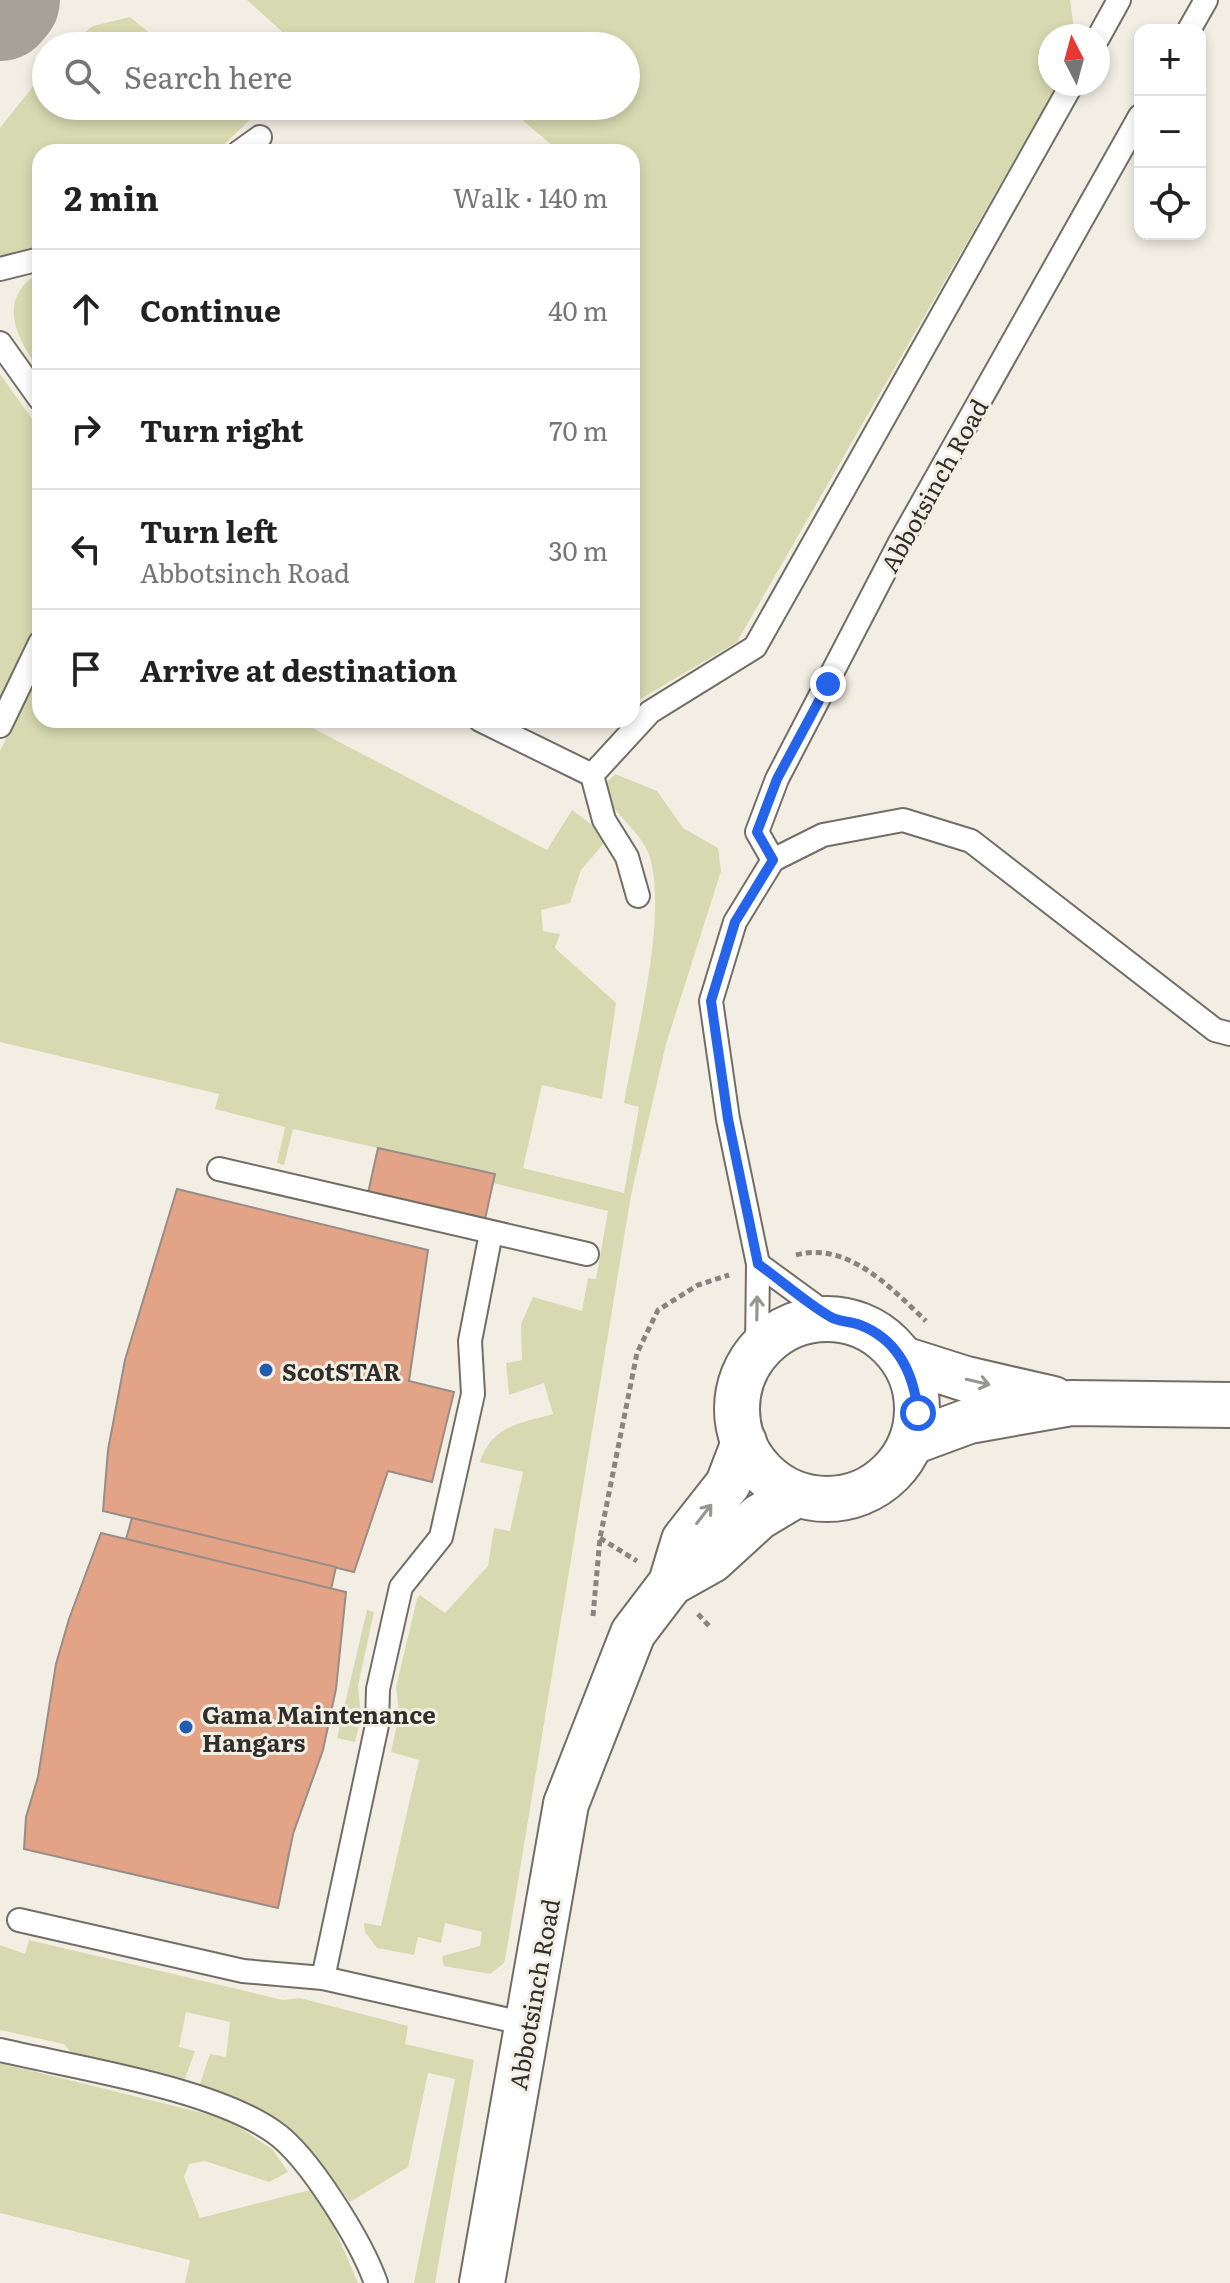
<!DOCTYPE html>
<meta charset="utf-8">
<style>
:root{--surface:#fff;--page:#f6f6f6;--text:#222;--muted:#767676;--line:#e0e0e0}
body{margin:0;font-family:Literata,serif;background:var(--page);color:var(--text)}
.controls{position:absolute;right:24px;top:24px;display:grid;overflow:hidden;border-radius:16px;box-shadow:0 4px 12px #0003}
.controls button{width:72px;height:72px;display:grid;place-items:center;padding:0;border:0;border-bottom:2px solid var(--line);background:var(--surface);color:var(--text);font:40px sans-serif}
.compass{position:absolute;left:1038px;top:24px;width:72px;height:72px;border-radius:50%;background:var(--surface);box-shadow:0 4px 12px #0003;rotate:354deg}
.stop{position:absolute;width:24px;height:24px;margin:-18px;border:6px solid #2563eb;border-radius:50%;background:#fff}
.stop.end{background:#2563eb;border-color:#fff;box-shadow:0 2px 8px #0008}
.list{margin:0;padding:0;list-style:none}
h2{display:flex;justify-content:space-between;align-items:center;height:104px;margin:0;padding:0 32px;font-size:34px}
h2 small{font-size:26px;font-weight:400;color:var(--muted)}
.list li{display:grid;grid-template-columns:52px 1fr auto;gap:24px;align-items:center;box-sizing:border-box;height:120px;padding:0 32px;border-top:2px solid var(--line)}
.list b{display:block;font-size:30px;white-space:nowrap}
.list p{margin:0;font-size:26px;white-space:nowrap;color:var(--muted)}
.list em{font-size:26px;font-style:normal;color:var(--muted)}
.icon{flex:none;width:44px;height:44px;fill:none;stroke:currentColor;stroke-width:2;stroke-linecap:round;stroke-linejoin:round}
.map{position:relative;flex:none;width:1230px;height:2283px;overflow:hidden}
.search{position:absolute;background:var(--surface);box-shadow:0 4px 12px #0003;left:32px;top:32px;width:608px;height:88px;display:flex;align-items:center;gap:20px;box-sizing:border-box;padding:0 28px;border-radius:44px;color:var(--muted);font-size:30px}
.panel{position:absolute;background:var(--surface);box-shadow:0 4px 12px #0003;left:32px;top:144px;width:608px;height:584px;border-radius:24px}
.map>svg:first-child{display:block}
</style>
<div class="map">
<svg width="1230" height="2283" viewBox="0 0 1230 2283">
<rect width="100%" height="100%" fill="#f3eee3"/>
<g fill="#d7dab0">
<polygon points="247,0 1070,0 1075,36 1050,36 1050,84 1058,84 737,642 632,704 632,152 560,152 506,106 626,106 626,46 298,46"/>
<polygon points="130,17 165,46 66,46 93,26"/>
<polygon points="46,70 46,106 236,106 251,119 216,152 40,152 40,251 0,255 0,128"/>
<path d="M 40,272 L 40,371 C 10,329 0,297 40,272 Z"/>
<polygon points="0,374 40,430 40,617 0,698"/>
<path d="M 40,668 L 40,720 L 297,720 L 547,850 L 572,810 L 591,824 L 604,843 L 581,870 L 570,903 L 541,910 L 543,931 L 560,934 L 555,948 L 616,1003 L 602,1099 L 542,1085 L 523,1168 L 624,1193 L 639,1107 L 624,1103 C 636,1036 666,926 651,861 C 644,830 608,814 604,785 L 615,774 L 657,791 L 683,828 L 718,848 L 721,871 L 666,1044 L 631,1195 L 507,1948 L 504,1963 L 490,1974 L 444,1966 L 442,1956 L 480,1946 L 482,1932 L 445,1923 L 441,1943 L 418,1937 L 414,1955 L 377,1948 L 365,1932 L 364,1923 L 381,1926 L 419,1760 L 391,1752 L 399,1714 L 396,1687 L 417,1599 L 420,1595 L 445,1613 L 488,1566 L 494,1528 L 510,1531 L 523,1472 L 480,1462 C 491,1426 521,1423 553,1414 L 544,1383 L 509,1395 L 506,1363 L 522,1360 L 521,1324 L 533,1297 L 582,1311 L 588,1278 L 596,1279 L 608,1211 L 493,1183 L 494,1174 L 293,1129 L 284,1165 L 277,1163 L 285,1127 L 215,1109 L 219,1094 L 0,1042 L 0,751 Z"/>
<polygon points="367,1610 374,1612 358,1686 361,1717 355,1742 337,1738"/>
<path d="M 29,1940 L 283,2000 L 300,1998 L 408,2026 L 405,2044 L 474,2060 L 435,2283 L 414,2283 L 455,2079 L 428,2073 L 408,2167 L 350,2202 C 299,2133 284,2111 199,2087 L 210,2054 L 226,2057 L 230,2022 L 186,2012 L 179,2047 L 195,2051 L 183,2084 L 72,2054 L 64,2044 L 0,2030 L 0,1945 L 25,1954 Z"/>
<polygon points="0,2063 227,2119 273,2150 288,2172 269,2182 205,2161 189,2164 184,2177 200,2218 310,2190 331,2220 358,2283 185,2283 190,2260 0,2213"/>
</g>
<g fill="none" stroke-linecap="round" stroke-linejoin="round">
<polyline stroke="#a6a29a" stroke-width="108" points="0,7 6,0"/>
</g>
<g fill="#e2a386" stroke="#988d88" stroke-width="2">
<polygon points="378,1148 495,1174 485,1219 368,1193"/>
<polygon points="177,1189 428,1250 409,1381 454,1392 432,1482 388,1471 354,1572 103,1511 108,1450 125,1360"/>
<polygon points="132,1518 336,1567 331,1589 126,1539"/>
<polygon points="101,1533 346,1592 336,1689 323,1750 293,1834 278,1908 24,1849 26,1817 38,1777 56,1664 69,1619"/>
</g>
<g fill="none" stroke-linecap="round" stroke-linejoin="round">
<g stroke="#736e65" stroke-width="26">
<g id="service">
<polyline points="1189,30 1206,0"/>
<polyline points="1098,38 1119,0"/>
<polyline points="239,152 260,137"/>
<polyline points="0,269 40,259"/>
<polyline points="0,343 40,399"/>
<polyline points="480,720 592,775 604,820 627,857 638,896"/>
<polyline points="0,726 40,643"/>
<polyline points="592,775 650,712 755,647 1072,84"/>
<polyline points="773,860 757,832 777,779 899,544 1140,116"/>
<polyline points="219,1169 587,1254"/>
<polyline points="758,1264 832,1318"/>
<polyline points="757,1351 758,1264 728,1119 711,1001 735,922 773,860 823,835 903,820 971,841 1215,1030 1230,1034"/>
<polyline points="19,1920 243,1971 323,1978 527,2024"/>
<polyline points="323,1978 377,1725 378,1689 401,1587 441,1537 473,1394 470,1341 491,1233"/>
<path d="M 0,2050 C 77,2068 212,2088 274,2132 C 309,2156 362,2243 376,2283"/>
</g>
</g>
<g stroke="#736e65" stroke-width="48">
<g id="tertiary">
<circle cx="827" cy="1409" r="90"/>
<polyline points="903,1359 966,1379 1053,1399"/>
<polyline points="912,1442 969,1421 1071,1403 1230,1405"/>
<polyline points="671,1583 712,1560 759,1517 796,1495"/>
<polyline points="482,2283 566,1804 633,1633 671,1583 684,1540 728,1484 744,1442"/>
</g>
</g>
<g stroke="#88857e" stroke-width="5" stroke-dasharray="6 4" stroke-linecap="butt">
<path d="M 796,1255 C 848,1241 891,1288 926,1321"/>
<polyline points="600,1538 637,1561"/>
<polyline points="698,1614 710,1627"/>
<polyline points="593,1616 600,1538 637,1353 658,1310 698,1285 729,1275"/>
</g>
<use href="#service" stroke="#fff" stroke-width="22"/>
<use href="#tertiary" stroke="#fff" stroke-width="44"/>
</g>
<defs><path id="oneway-shaft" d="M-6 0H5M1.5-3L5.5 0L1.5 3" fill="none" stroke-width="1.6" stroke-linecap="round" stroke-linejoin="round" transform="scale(2)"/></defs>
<g stroke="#989694">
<use href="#oneway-shaft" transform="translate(757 1308) rotate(-89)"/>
<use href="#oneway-shaft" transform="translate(978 1382) rotate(13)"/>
<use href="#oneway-shaft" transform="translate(704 1514) rotate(-52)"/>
</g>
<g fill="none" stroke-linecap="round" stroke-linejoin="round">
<path stroke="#2563eb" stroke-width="10" d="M 828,684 L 777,779 L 757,832 L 773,860 L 735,922 L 711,1001 L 728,1119 L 758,1264 C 782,1281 805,1302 829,1316 C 838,1322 850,1321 860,1325 C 899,1340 914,1375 918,1413"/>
</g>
<g fill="#205daf" stroke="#f3eee3" stroke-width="3">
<circle cx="266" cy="1370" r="8"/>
<circle cx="186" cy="1727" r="8"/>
</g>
<g text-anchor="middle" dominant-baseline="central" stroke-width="6" stroke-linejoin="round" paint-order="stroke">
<g font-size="24" fill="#302e2a" stroke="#f3eee3">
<text transform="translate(933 485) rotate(-61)">Abbotsinch Road</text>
<text transform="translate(533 1994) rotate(-80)">Abbotsinch Road</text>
</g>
<g font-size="24" font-weight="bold" fill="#302e2a" stroke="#f3eee3" text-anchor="start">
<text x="282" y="1370">ScotSTAR</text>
<text x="202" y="1713">Gama Maintenance<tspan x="202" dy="28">Hangars</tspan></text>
</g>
</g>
</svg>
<div class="controls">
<button>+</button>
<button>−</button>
<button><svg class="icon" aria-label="locate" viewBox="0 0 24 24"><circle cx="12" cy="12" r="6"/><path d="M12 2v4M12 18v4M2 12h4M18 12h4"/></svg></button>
</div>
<svg class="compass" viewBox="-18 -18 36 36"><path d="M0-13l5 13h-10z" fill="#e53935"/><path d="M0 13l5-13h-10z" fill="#767676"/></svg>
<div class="stop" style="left:918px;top:1413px"></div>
<div class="stop end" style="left:828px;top:684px"></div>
<div class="search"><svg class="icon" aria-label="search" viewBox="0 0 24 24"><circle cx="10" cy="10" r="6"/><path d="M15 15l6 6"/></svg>Search here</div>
<section class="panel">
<h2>2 min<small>Walk · 140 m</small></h2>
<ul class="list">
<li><svg class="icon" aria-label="ahead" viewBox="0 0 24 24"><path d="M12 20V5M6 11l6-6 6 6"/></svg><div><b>Continue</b></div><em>40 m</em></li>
<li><svg class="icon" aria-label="right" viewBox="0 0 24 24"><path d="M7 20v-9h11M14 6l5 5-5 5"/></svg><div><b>Turn right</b></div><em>70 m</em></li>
<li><svg class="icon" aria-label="left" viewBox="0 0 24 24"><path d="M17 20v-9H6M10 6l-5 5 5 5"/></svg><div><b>Turn left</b><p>Abbotsinch Road</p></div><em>30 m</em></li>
<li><svg class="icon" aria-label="arrive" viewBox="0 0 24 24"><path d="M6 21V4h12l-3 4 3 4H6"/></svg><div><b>Arrive at destination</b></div></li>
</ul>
</section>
</div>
